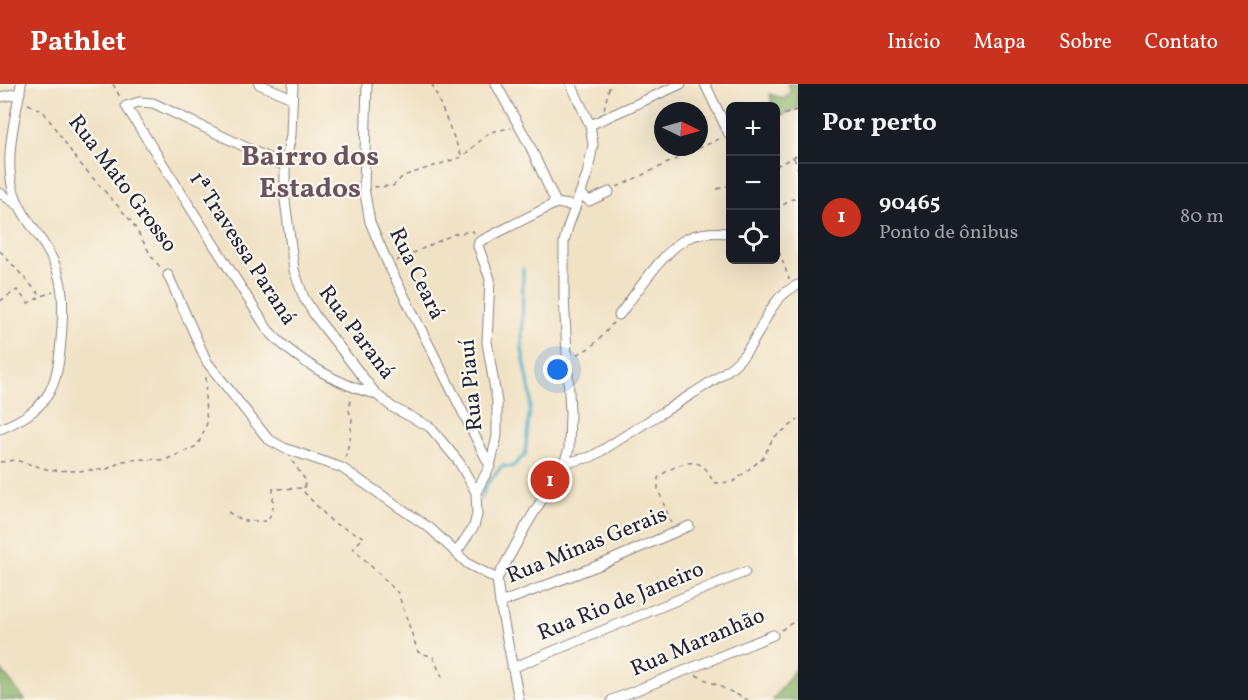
<!DOCTYPE html>
<html lang="pt">
<meta charset="utf-8">
<style>
:root{--surface:#171b24;--page:#242831;--text:#f1f3f6;--muted:#9ea1a6;--line:#363941;--accent:#c8321e}
body{margin:0;font-family:Vollkorn,serif;background:var(--page);color:var(--text)}
.controls{position:absolute;right:18px;top:18px;display:grid;overflow:hidden;border-radius:9px;box-shadow:0 6px 24px #0002}
.controls button{width:54px;height:54px;display:grid;place-items:center;padding:0;border:0;border-bottom:2px solid var(--line);background:var(--surface);color:var(--text);font:30px sans-serif}
.compass{position:absolute;left:654px;top:18px;width:54px;height:54px;border-radius:50%;background:var(--surface);box-shadow:0 6px 24px #0002;rotate:95deg}
.you{position:absolute;left:558px;top:286px;width:21px;height:21px;margin:-15px;border:4px solid #fff;border-radius:50%;background:#1a73e8;box-shadow:0 0 0 9px #1a73e833}
.badge{display:grid;place-items:center;width:39px;height:39px;border-radius:50%;background:var(--accent);color:#fff;font-size:20px;font-weight:700}
.pin{position:absolute;translate:-50% -50%;border:3px solid #fff;box-shadow:0 2px 6px #0006}
.list{margin:0;padding:0;list-style:none}
h2{display:flex;justify-content:space-between;align-items:center;height:78px;margin:0;padding:0 24px;font-size:26px}
h2 small{font-size:20px;font-weight:400;color:var(--muted)}
.list li{display:grid;grid-template-columns:39px 1fr auto;gap:18px;align-items:center;box-sizing:border-box;height:108px;padding:0 24px;border-top:2px solid var(--line)}
.list b{display:block;font-size:22px;white-space:nowrap}
.list p{margin:0;font-size:20px;white-space:nowrap;color:var(--muted)}
.list em{font-size:20px;font-style:normal;color:var(--muted)}
.icon{flex:none;width:33px;height:33px;fill:none;stroke:currentColor;stroke-width:2;stroke-linecap:round;stroke-linejoin:round}
.map{position:relative;flex:none;width:798px;height:616px;overflow:hidden}
header{display:flex;align-items:center;gap:36px;box-sizing:border-box;height:84px;padding:0 30px;background:var(--accent);color:#fff}
header strong{font-size:28px}
nav{display:flex;gap:33px;margin-inline-start:auto;font-size:21px}
main{display:flex}
aside{flex:1;background:var(--surface)}
.map>svg:first-child{display:block}
</style>
<header>
<strong>Pathlet</strong>
<nav><a>Início</a><a>Mapa</a><a>Sobre</a><a>Contato</a></nav>
</header>
<main>
<div class="map">
<svg width="798" height="616" viewBox="0 0 798 616">
<rect width="100%" height="100%" fill="#fbf7ec"/>
<filter id="ink" filterUnits="userSpaceOnUse"><feTurbulence type="fractalNoise" baseFrequency=".0167" numOctaves="2"/><feDisplacementMap in="SourceGraphic" scale="12" xChannelSelector="R" yChannelSelector="G"/><feConvolveMatrix kernelMatrix="1 2 1 2 8 2 1 2 1" color-interpolation-filters="sRGB"/></filter>
<filter id="wash" filterUnits="userSpaceOnUse"><feTurbulence type="fractalNoise" baseFrequency=".008" numOctaves="4" result="noise"/><feDisplacementMap in="SourceGraphic" scale="24" xChannelSelector="R" yChannelSelector="G"/><feGaussianBlur stdDeviation="1.35" result="paint"/><feColorMatrix in="noise" values="0 0 0 0 0 0 0 0 0 0 0 0 0 0 0 0 0 1.4 0 .05"/><feComposite in="paint" operator="in"/></filter>
<g filter="url(#wash)">
<rect width="100%" height="100%" fill="#f0e2c5"/>
<g fill="#8db56c" stroke="#586c54" stroke-width="1.5">
<polygon points="787,0 798,0 798,25 779,32 776,28 776,22 772,22 770,10 785,15 791,7"/>
<polygon points="798,581 798,616 773,616"/>
<polygon points="0,585 25,616 0,616"/>
</g>
<g fill="none" stroke-linecap="round" stroke-linejoin="round">
<polyline stroke="#46abc5" stroke-width="3" points="481,414 486,401 502,382 512,383 525,371 531,313 522,265 523,185"/>
</g>
</g>
<g filter="url(#ink)">
<g fill="none" stroke-linecap="round" stroke-linejoin="round">
<g stroke="#898280" stroke-width="11">
<g id="minor">
<polyline points="259,0 292,14"/>
<polyline points="293,0 291,51 285,82 285,116 294,186 304,214 316,233 376,310 392,323 430,343 459,378 476,408"/>
<polyline points="367,0 364,104 370,138 388,180 490,382"/>
<polyline points="496,0 529,60 556,119 575,122"/>
<polyline points="705,0 730,52"/>
<polyline points="0,13 20,9"/>
<polyline points="590,41 681,0"/>
<path d="M 285,82 L 153,19 L 139,18 L 126,22 L 268,246 C 293,274 339,302 376,310"/>
<polyline points="0,109 18,121"/>
<polyline points="580,109 589,117 609,108"/>
<polyline points="168,191 207,278 268,355 284,364 342,384 431,445 468,480 497,495"/>
<path d="M 619,231 C 636,210 665,164 688,154 C 701,148 717,148 730,149"/>
<path d="M 0,345 C 55,323 58,298 62,244 C 63,222 64,202 55,181 C 44,154 21,134 13,105 C 4,71 16,33 21,0"/>
<path d="M 564,379 L 591,373 L 603,366 C 632,347 662,329 692,310 C 709,299 730,287 743,272 C 764,248 767,214 798,201"/>
<polyline points="456,469 474,442 477,431 476,408 490,382 497,352 497,318 487,258 490,195 478,162 479,158 556,119"/>
<polyline points="500,519 602,480 689,442"/>
<polyline points="512,584 745,488"/>
<polyline points="519,616 500,519 497,495 526,442 564,379 569,365 570,328 564,212 564,158 568,143 587,91 593,61 590,41 571,0"/>
<polyline points="612,616 773,551"/>
</g>
</g>
<g stroke="#898280" stroke-width="1.5" stroke-dasharray="4.5 4.5" stroke-linecap="butt">
<polyline points="113,0 121,15"/>
<polyline points="432,0 462,73"/>
<polyline points="28,20 43,27 77,76 132,138 152,173 161,184"/>
<polyline points="604,25 610,0"/>
<polyline points="776,34 796,26 798,32"/>
<polyline points="794,74 798,85"/>
<polyline points="776,82 798,71"/>
<polyline points="374,103 393,102 403,92 462,73 490,48 511,44"/>
<polyline points="617,103 721,54"/>
<polyline points="717,105 730,101"/>
<polyline points="776,126 792,115 798,115"/>
<polyline points="776,159 789,195"/>
<polyline points="0,167 40,211"/>
<polyline points="396,177 454,150 473,147 474,150"/>
<polyline points="0,217 17,206 28,219 53,207"/>
<path d="M 577,270 C 593,264 602,253 613,239"/>
<polyline points="345,374 350,355 352,335 349,327 351,312"/>
<polyline points="292,377 306,397 303,407 333,439 364,453 353,464 398,509 418,568 433,573 444,597"/>
<polyline points="0,378 15,376 50,386 76,387 107,385 123,377 139,375 165,376 197,362 202,352 207,339 205,317 206,293"/>
<polyline points="228,428 243,437 268,437 273,424 273,405 302,404"/>
<path d="M 671,439 L 658,405 L 658,394 C 668,385 691,372 704,383 C 709,388 710,395 716,399 L 733,398 L 763,374 L 773,354 L 798,336"/>
<polyline points="781,546 798,535"/>
<polyline points="696,591 748,616"/>
</g>
<use href="#minor" stroke="#fff" stroke-width="9"/>
</g>
</g>
<g text-anchor="middle" dominant-baseline="central" stroke-width="4.5" stroke-linejoin="round" paint-order="stroke">
<g font-size="22" fill="#22223b" stroke="#fbf7ec">
<text transform="translate(122 100) rotate(53)">Rua Mato Grosso</text>
<text transform="translate(242 165) rotate(57)">1ª Travessa Paraná</text>
<text transform="translate(416 190) rotate(64)">Rua Ceará</text>
<text transform="translate(356 249) rotate(53)">Rua Paraná</text>
<text transform="translate(472 301) rotate(-95)">Rua Piauí</text>
<text transform="translate(587 462) rotate(-22)">Rua Minas Gerais</text>
<text transform="translate(621 518) rotate(-22)">Rua Rio de Janeiro</text>
<text transform="translate(698 559) rotate(-23)">Rua Maranhão</text>
</g>
<g font-size="28" font-weight="bold" fill="#6a535f" stroke="#fbf7ec">
<text x="310" y="73">Bairro dos<tspan x="310" dy="32">Estados</tspan></text>
</g>
</g>
</svg>
<div class="controls">
<button>+</button>
<button>−</button>
<button><svg class="icon" aria-label="locate" viewBox="0 0 24 24"><circle cx="12" cy="12" r="6"/><path d="M12 2v4M12 18v4M2 12h4M18 12h4"/></svg></button>
</div>
<svg class="compass" viewBox="-18 -18 36 36"><path d="M0-13l5 13h-10z" fill="#e53935"/><path d="M0 13l5-13h-10z" fill="#9ea1a6"/></svg>
<div class="you"></div>
<div class="pin badge" style="left:550px;top:396px">1</div>
</div>
<aside>
<h2>Por perto<small></small></h2>
<ul class="list">
<li><span class="badge">1</span><div><b>90465</b><p>Ponto de ônibus</p></div><em>80 m</em></li>
</ul>
</aside>
</main>
